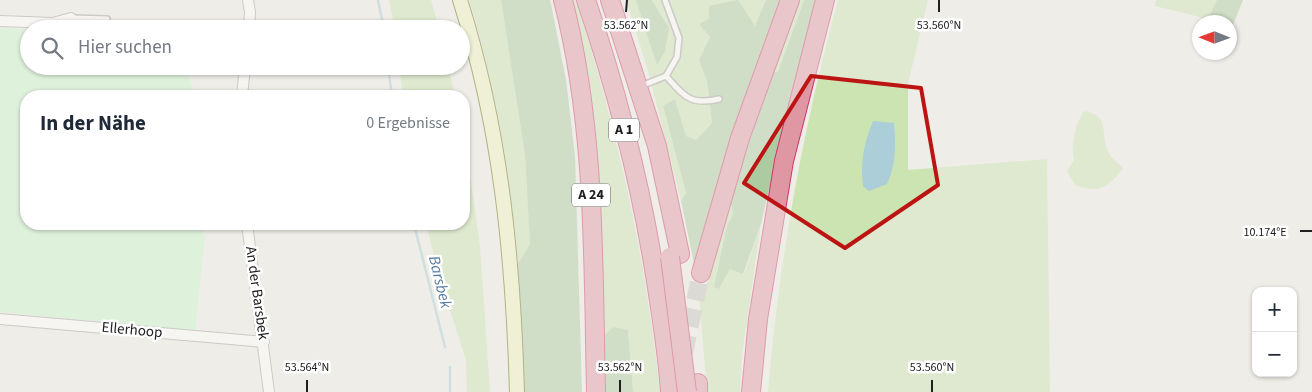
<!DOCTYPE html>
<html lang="de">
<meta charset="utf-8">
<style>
:root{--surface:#fff;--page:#f6f6f7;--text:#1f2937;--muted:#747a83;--line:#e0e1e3}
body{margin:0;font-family:"Source Sans 3",sans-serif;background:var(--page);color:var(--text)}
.controls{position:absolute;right:15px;bottom:15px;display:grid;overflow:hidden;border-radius:10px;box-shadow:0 1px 4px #0004}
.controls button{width:45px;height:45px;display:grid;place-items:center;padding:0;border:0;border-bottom:1px solid var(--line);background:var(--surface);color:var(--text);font:25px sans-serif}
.compass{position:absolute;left:1192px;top:15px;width:45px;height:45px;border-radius:50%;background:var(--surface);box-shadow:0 1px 4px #0004;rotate:271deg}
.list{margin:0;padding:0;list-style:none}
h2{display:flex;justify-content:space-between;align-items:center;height:65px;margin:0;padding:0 20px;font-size:21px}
h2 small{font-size:16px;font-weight:400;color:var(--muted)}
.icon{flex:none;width:28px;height:28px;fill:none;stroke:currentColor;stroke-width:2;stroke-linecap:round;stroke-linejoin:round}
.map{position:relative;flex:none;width:1312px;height:392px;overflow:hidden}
.search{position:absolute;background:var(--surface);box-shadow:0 1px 4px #0004;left:20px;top:20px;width:450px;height:55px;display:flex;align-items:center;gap:12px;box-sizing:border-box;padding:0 18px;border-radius:28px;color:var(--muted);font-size:19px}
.panel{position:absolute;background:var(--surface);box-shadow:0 1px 4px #0004;left:20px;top:90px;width:450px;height:140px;border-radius:20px}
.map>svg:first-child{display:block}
</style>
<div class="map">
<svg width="1312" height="392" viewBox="0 0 1312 392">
<rect width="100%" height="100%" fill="#efede7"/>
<g fill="#cbe4b2">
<polygon points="389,0 431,0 439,29 395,29"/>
<path d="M 469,0 L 501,0 L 525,155 L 530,244 L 518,264 C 510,175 496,86 469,0 Z"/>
<path d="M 569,0 L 576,0 C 617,128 646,258 660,392 L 633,392 L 628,330 L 602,337 Z"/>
<polygon points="626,0 637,0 669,28 652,0 766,0 755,26 710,37 699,60 707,81 712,123 696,140 686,136 675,99 663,106 686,193 681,201 648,71"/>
<polygon points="800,0 804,0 778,72 773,72"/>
<path d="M 838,0 L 928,0 L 908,84 L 908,170 L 1047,159 L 1050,392 L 768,392 C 779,260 803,128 838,0 Z"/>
<polygon points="1156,0 1217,0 1208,19 1155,6"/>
<polygon points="399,66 448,66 455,96 403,96"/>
<path d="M 1084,111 C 1112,115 1099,135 1109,154 C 1112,159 1119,164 1123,168 C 1108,188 1100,194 1075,185 L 1067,171 L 1074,160 C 1071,143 1075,125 1084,111 Z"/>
<polygon points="464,134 480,246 490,392 467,392 466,360 440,279 426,224 464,224"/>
<polygon points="730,199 733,214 727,227 719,289 730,269 744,274 761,224 742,355 740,392 707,392 699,294 704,295"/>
</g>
<g fill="#accba0">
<polygon points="501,0 550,0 552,9 566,80 575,156 582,392 522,392 518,264 530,244 525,155"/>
<polygon points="636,0 652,0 669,28 665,51 657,65"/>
<polygon points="738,0 755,26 766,0 782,0 729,141 695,268 681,201 686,193 663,106 675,99 686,136 696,140 712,123 707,81 699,60 710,37 699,24 709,19 709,6"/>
<polygon points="804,0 818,0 795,78 761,224 743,274 730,269 719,289 714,287 727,226 733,214 730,199 773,72 778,72"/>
<polygon points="1217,0 1243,0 1233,25 1208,19"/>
<polygon points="614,327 628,330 633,392 603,392 602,337"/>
</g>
<polygon fill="#c9f5cd" points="0,28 29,30 29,66 182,66 188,75 196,96 26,96 26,224 199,224 205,237 195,331 0,312"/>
<path fill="#acced9" d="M 873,121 L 894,123 C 896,144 896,165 887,184 L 869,191 L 863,186 C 860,161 864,144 873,121 Z"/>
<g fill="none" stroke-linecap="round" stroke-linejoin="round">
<g stroke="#acced9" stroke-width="2.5">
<polyline points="378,0 384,29"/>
<polyline points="388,66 392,96"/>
<polyline points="414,224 445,347"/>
<polyline points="450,392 450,367"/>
</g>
<polyline stroke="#c6c4bf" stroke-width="18" stroke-dasharray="18 9" stroke-linecap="butt" points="684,353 701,273"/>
<g stroke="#a1a1a1" stroke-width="8">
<g id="lane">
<polyline points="71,18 107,19"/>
<path d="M 666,76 C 684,96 690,106 719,99"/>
<polyline points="641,86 666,76 677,57 679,38 665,0"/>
</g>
</g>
<g stroke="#a1a1a1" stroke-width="12">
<g id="street">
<polyline points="248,0 250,12 249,29"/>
<polyline points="0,21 53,23 71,18"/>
<polyline points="242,96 245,66"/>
<polyline points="247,224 269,392"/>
<polyline points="0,319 264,342"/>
</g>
</g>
<g stroke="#646e10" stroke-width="16">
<path id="secondary" d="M 460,0 C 501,129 513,257 517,392"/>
</g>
<g stroke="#cb3769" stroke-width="20">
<g id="highway">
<path d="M 563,0 C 596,128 593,261 596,392"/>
<path d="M 586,0 C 619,96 643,194 658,294 C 663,327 668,359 670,392"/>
<polyline points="610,0 657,146 680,254"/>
<polyline points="701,273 740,138 790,0"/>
<polyline points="698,383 698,392"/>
<polyline points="751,392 758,319 784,161 825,0"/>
</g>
</g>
<use href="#lane" stroke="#fff" stroke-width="5"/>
<use href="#street" stroke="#fff" stroke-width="10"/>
<use href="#secondary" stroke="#f1f4c1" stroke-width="14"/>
<use href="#highway" stroke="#df97a4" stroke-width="18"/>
<g stroke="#cb3769" stroke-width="20" stroke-linecap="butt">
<polyline id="highway-bridge" points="670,257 687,392"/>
</g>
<use href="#highway-bridge" stroke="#df97a4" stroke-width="18"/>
</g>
<path d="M0 0H1312V392H0ZM 811,76 L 921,88 L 938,185 L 845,248 L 744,183 Z" fill="#efede7" fill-opacity=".55" fill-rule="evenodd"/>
<path fill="none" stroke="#bc1413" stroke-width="4" stroke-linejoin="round" d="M 811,76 L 921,88 L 938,185 L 845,248 L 744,183 Z"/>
<path fill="none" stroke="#202020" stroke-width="2" d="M 626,12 L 627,0M 939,12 L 939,0M 1300,231 L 1312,231M 307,392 L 307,380M 620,392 L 620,380M 932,392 L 932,380"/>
<g text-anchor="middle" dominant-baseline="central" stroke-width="5" stroke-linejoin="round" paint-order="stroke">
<g fill="#fff" stroke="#636363" stroke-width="1">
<rect x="609" y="118.5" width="30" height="23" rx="4"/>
<rect x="572" y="183.5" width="38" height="23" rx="4"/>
</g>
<g font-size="14" font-weight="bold" fill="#202020">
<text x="624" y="130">A 1</text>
<text x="591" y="195">A 24</text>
</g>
<g font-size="15" fill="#202020" stroke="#fff">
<text transform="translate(257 293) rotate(82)">An der Barsbek</text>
<text transform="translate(132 330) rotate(5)">Ellerhoop</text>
</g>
<g font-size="16" font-style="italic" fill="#5279a0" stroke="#fff">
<text transform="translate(440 282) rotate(76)">Barsbek</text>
</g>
</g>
<g font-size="12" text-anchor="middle" fill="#202020" stroke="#fff" stroke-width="5" stroke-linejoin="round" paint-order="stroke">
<text x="626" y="29">53.562°N</text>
<text x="939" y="29">53.560°N</text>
<text x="1265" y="236">10.174°E</text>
<text x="307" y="371">53.564°N</text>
<text x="620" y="371">53.562°N</text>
<text x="932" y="371">53.560°N</text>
</g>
</svg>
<div class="controls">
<button>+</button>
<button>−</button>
</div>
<svg class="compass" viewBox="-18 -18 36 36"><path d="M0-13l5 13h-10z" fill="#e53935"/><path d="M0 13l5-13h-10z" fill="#747a83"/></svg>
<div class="search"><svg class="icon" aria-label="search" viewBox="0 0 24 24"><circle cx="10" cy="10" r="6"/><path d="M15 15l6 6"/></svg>Hier suchen</div>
<section class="panel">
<h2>In der Nähe<small>0 Ergebnisse</small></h2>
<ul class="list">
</ul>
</section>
</div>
